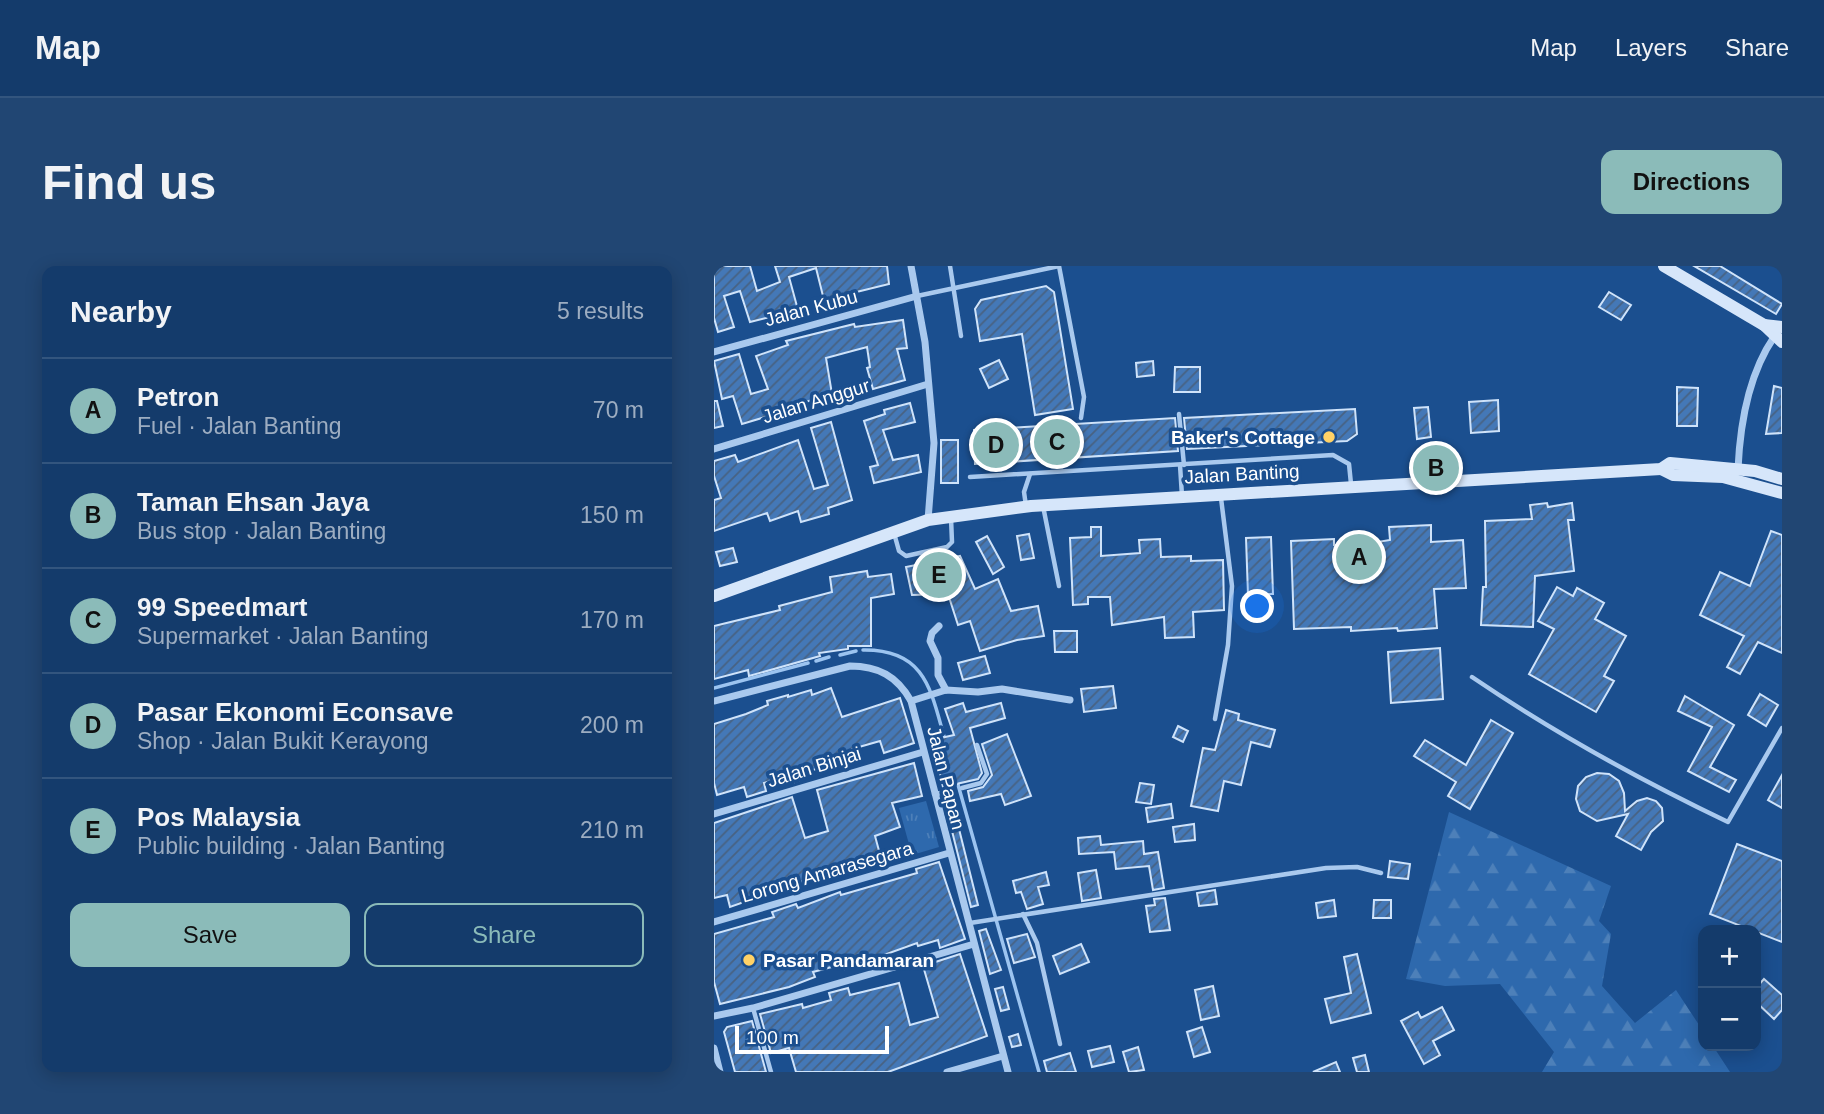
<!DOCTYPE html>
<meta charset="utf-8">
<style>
:root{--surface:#143b6b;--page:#214673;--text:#f1f3f6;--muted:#9dadc1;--line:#33557e;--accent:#8bbbb9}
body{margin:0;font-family:Helvetica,sans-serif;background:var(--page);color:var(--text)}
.controls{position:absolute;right:21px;bottom:21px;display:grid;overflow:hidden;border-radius:14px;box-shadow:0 4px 18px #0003}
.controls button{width:63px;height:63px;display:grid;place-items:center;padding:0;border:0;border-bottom:2px solid var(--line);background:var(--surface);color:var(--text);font:35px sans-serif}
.scale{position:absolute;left:21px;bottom:18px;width:154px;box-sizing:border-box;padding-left:7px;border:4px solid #fff;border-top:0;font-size:19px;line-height:24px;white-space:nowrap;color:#fff;-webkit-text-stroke:5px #1b4f8f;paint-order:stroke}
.you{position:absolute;left:544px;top:341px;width:24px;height:24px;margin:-18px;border:5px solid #fff;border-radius:50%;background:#1a73e8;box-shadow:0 0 0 10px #1a73e833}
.badge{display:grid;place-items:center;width:46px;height:46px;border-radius:50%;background:var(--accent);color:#111;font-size:23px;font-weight:700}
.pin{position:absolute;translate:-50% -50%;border:4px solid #fff;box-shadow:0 2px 7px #0006}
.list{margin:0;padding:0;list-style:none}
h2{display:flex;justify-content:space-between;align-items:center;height:91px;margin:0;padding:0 28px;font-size:30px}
h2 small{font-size:23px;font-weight:400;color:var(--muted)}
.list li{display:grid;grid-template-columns:46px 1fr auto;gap:21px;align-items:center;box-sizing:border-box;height:105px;padding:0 28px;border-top:2px solid var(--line)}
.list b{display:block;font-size:26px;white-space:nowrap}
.list p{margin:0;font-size:23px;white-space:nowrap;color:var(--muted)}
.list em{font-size:23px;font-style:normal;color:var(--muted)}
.actions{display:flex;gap:14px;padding:21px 28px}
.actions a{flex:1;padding:16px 0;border:2px solid var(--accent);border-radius:14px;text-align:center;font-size:24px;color:var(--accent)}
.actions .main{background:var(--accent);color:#111}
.map{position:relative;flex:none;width:1068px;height:806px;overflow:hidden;border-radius:14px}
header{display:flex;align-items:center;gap:42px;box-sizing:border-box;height:98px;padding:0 35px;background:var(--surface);border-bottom:2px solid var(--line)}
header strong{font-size:33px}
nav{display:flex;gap:38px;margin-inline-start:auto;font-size:24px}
.intro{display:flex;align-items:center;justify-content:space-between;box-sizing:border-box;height:168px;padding:0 42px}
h1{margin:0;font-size:49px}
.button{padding:18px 32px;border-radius:14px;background:var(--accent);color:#111;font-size:24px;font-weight:700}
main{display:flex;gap:42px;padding:0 42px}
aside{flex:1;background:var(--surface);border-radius:14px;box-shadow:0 4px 18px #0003}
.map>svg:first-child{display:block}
</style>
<header>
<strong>Map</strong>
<nav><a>Map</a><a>Layers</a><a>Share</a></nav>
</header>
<div class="intro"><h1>Find us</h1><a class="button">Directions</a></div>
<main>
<aside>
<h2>Nearby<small>5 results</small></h2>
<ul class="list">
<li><span class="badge">A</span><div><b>Petron</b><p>Fuel · Jalan Banting</p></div><em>70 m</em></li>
<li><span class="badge">B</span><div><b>Taman Ehsan Jaya</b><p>Bus stop · Jalan Banting</p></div><em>150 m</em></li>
<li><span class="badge">C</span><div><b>99 Speedmart</b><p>Supermarket · Jalan Banting</p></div><em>170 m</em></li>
<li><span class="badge">D</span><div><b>Pasar Ekonomi Econsave</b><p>Shop · Jalan Bukit Kerayong</p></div><em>200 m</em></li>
<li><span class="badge">E</span><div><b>Pos Malaysia</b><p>Public building · Jalan Banting</p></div><em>210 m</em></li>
</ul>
<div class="actions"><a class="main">Save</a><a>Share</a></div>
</aside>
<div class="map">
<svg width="1068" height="806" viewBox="0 0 1068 806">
<defs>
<pattern id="grass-tufts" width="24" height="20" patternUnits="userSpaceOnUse" patternTransform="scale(1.75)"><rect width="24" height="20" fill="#2e69ad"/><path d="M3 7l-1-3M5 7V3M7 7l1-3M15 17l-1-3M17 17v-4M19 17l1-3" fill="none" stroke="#4d80b9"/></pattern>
<pattern id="forest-firs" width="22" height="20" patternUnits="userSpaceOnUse" patternTransform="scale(1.75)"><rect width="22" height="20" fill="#2e69ad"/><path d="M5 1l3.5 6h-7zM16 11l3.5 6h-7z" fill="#4d80b9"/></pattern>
<pattern id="building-hatch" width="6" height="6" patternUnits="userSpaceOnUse" patternTransform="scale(1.75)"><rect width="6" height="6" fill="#4478b7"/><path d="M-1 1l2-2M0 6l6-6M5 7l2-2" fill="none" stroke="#486282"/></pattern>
</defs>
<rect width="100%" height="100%" fill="#1b4f8f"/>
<polygon fill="url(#grass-tufts)" points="212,535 225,581 198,589 185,542"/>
<polygon fill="url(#forest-firs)" points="735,546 897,620 885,655 897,668 888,720 921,757 962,724 989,765 989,780 999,780 1016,806 828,806 840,786 786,718 731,720 692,713"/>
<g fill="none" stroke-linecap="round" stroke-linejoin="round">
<g stroke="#9cc4f0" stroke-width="3.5">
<path d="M 149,384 C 212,383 217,425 231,474"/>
<polyline points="126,389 142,385"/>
<polyline points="102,395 115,391"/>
<polyline points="0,422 94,397"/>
<polyline points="243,515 325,806"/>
</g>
</g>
<g fill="url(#building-hatch)" stroke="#cfe3fa" stroke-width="2">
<polygon points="0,0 36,0 43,25 66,16 61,0 173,0 175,18 110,34 102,2 75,11 84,44 36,56 26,25 10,30 20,61 4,66 0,52"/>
<polygon points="980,0 1006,0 1068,38 1062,48"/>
<polygon points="332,20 340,26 359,143 321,149 308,68 266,75 261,43 267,34"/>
<polygon points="895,26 917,39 907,54 885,41"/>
<polygon points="189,54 193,82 183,83 191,114 159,123 153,102 156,101 153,81 112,92 118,128 88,137 88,140 28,158 19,130 8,133 0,95 25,88 37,128 54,123 42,90 74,79 72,75 140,58 141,61"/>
<polygon points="285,94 294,113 275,122 266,103"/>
<polygon points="439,95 440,109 423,111 422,97"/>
<polygon points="461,101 486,101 486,126 460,126"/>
<polygon points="1060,120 1068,122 1068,167 1052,168"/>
<polygon points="963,121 984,122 983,160 963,160"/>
<polygon points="784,134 785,165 757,167 755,136"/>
<polygon points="0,135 3,135 9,160 0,162"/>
<polygon points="196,137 201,156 169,164 179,194 204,189 207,206 160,217 156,201 164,199 150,155 171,148 170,144"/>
<polygon points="714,141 717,171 703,173 700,142"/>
<polygon points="641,143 643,168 633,175 473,183 470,152"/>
<polygon points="461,152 464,185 261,198 260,164"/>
<polygon points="117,156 138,234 114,242 115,248 87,256 84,245 56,255 53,247 0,265 0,234 7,232 0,210 0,195 21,189 24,196 84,174 100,223 114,219 97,162"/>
<rect x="227" y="174" width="17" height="43"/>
<polygon points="833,237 834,241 858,237 860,254 854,254 860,305 821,310 819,361 767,359 769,321 772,321 771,255 818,253 816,239"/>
<polygon points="717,259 717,276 749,274 752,322 720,323 723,362 684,365 683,362 637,365 637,361 580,363 577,275 620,273 620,279 658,277 676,274 675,261"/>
<polygon points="377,261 387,261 387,290 426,287 425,274 446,273 447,291 477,290 477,295 509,294 510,344 479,346 480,371 451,372 450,351 398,359 396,331 374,331 374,338 359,339 356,272 377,271"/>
<polygon points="1057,265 1068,269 1068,387 1044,376 1026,408 1013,401 1030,370 986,349 1006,306 1036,320"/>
<polygon points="315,268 320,292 307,294 303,270"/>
<polygon points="273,270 290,301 279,308 262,276"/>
<polygon points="557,271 559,328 534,329 532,272"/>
<polygon points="19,282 23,296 6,300 2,286"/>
<polygon points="246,290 261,323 284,313 297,345 324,340 330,370 303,374 266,385 256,355 244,359 234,328 198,329 192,301"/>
<polygon points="153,305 154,311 177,308 180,328 157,332 157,380 134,380 134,383 105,387 106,390 35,410 34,404 0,413 0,360 66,344 65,340 118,326 116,311"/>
<polygon points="843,321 859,330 863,322 890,337 881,353 912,370 890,410 900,415 882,446 815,408 840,363 824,355"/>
<polygon points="340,365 363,365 363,386 341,386"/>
<polygon points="726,382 729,433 677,437 674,386"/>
<polygon points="271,390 276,407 249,414 244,397"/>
<polygon points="399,420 402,442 370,446 367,423"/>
<polygon points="117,422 128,451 186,432 200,477 170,487 166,475 138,483 139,487 119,493 120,497 99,504 99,509 81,516 78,509 50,517 52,525 33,531 30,521 3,529 0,517 0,458 32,448 54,439 53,435 74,429 74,431 97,424 98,429"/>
<polygon points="1046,428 1064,439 1052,460 1034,449"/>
<polygon points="971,430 1020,459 996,501 1022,514 1015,526 974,505 998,461 964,445"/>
<polygon points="249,437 252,446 287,437 291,452 256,462 268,507 264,513 229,521 218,474 240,469 231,443"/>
<polygon points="512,444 525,448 524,454 561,464 556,481 537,476 527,519 510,515 504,545 477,540 489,482 501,484"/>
<polygon points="777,454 799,467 756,543 734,530 742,516 700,490 711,474 752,499"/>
<polygon points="464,460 474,465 469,476 459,471"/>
<polygon points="293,468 317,530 291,539 287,528 256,535 254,525 269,521 278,509 268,478"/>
<polygon points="200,497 208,530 178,537 186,561 161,570 167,592 128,604 127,599 99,607 100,611 16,641 13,629 0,632 0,557 78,531 91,572 114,565 103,524"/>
<polygon points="883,507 895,508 905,515 910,527 911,545 923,535 933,532 942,535 948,542 949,555 937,566 927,584 902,570 914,548 883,555 866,545 862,533 864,520 872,511"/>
<polygon points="1068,509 1068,542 1054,534"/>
<polygon points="426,517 440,519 437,538 422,536"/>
<polygon points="237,531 264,639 257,641 230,533"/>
<polygon points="457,538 459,552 434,556 432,542"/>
<polygon points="480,558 481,574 461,576 459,561"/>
<polygon points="386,570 387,579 429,575 430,588 444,586 450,622 439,624 435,600 402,603 400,586 365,588 364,572"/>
<polygon points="1023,578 1068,595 1068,676 996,648"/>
<polygon points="676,595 696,598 694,613 674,611"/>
<polygon points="225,596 251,673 226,682 224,674 204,680 203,677 131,703 129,698 99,706 101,711 75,721 6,738 0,716 0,668 60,651 58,646 82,638 84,642 126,626 127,629 203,607 202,603"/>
<polygon points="382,604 387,632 368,635 364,607"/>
<polygon points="332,606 335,619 324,621 329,638 313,643 307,626 302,627 299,615"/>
<polygon points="501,624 503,638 485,640 483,627"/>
<polygon points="451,632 456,664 436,666 432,640 441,639 440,633"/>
<polygon points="620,634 622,650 604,652 602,637"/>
<polygon points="660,634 677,634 677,652 659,652"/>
<polygon points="272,663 287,704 276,708 265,665"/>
<polygon points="313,668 321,691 300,697 293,673"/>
<polygon points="367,678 375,696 346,708 339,690"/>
<polygon points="246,688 273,770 174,806 82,806 75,782 57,787 46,748 88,738 89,742 117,734 115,727 134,722 136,729 185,717 196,759 224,751 209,700"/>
<polygon points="643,688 657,747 617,757 611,733 637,727 630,691"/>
<polygon points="1050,713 1068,729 1068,744 1060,753 1042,736 1042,722"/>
<polygon points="499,720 505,750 487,754 481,724"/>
<polygon points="289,721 295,743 287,745 281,723"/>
<polygon points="728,741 740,764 719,775 726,789 710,798 687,755 704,746 707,752"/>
<polygon points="38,755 52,806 21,806 10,766 13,761"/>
<polygon points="488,761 496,786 480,791 473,766"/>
<polygon points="304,768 307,779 298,781 295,771"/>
<polygon points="396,780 400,796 378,801 374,785"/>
<polygon points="424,781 430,804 415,806 409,786"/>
<polygon points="356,787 362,806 333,806 330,795"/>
<polygon points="651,789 655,806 643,806 639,792"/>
<polygon points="622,796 626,806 599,806"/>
</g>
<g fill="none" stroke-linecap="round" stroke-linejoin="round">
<g stroke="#a9c9ee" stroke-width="4.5">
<polyline points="236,0 247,70"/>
<polyline points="203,30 345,0 370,131 367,152"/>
<polyline points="465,148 470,199"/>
<polyline points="466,199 468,230"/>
<polyline points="256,211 619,189 635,198 637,218"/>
<polyline points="312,240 310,226 316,208"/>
<polyline points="329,240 345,320"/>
<polyline points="180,267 185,285 192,290 233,281 238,276 237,252"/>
<path d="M 758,411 C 839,466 926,514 1014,556 L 1068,462"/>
<polyline points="501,453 514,379 518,320 507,232"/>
<polyline points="248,522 267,517 273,508 263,479"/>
<polyline points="220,528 234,526"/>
<polyline points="309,648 323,677 346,778"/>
<polyline points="256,657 612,602 643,601 667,607"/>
<polyline points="39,742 57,806"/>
</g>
<g stroke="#a9c9ee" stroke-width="7">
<polyline points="197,0 211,76 220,177 214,254"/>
<polyline points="0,86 203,30"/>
<polyline points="0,183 214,118"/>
<path d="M 1024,203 C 1026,159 1034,109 1060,71"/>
<polyline points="225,360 218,367 216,375 224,392 224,409 232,424"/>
<path d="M 0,435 L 136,400 C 164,400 183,410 197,435 L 294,806"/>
<polyline points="197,435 232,424 264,426 288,423 356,434"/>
<polyline points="0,548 209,486"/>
<polyline points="0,656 235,587"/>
<polyline points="0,750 39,742 260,678"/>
<polyline points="0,782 6,806"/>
<polyline points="233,806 289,790"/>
</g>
<g stroke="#d6e6fa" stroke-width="12">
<polyline points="950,0 1050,59 1068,76"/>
<polyline points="1050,59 1068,61"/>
<polyline points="947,203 959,209 1009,211 1068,227"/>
<polyline points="0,330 214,254 317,240 947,203 956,197 1041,205 1068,213"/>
</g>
</g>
<g fill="#ffd166" stroke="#1b4f8f" stroke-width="2.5">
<circle cx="615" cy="171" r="7"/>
<circle cx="35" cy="694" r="7"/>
</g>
<g text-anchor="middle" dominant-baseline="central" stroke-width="7" stroke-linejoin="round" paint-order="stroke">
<g font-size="19" fill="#fff" stroke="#1b4f8f">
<text transform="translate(97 42) rotate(-15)">Jalan Kubu</text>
<text transform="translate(102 135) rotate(-17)">Jalan Anggur</text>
<text transform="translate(528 208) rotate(-3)">Jalan Banting</text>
<text transform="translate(100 501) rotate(-17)">Jalan Binjai</text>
<text transform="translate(232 512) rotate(76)">Jalan Papan</text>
<text transform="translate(113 606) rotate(-16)">Lorong Amarasegara</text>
</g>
<g font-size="19" font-weight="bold" fill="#fff" stroke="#1b4f8f" text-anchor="end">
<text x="601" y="171">Baker's Cottage</text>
<text x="49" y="694" text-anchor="start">Pasar Pandamaran</text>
</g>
</g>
</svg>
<div class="controls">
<button>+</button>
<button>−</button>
</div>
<div class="scale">100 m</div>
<div class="you"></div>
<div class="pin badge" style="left:645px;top:291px">A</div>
<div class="pin badge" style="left:722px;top:202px">B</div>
<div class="pin badge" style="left:343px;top:176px">C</div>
<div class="pin badge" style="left:282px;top:179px">D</div>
<div class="pin badge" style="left:225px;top:309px">E</div>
</div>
</main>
